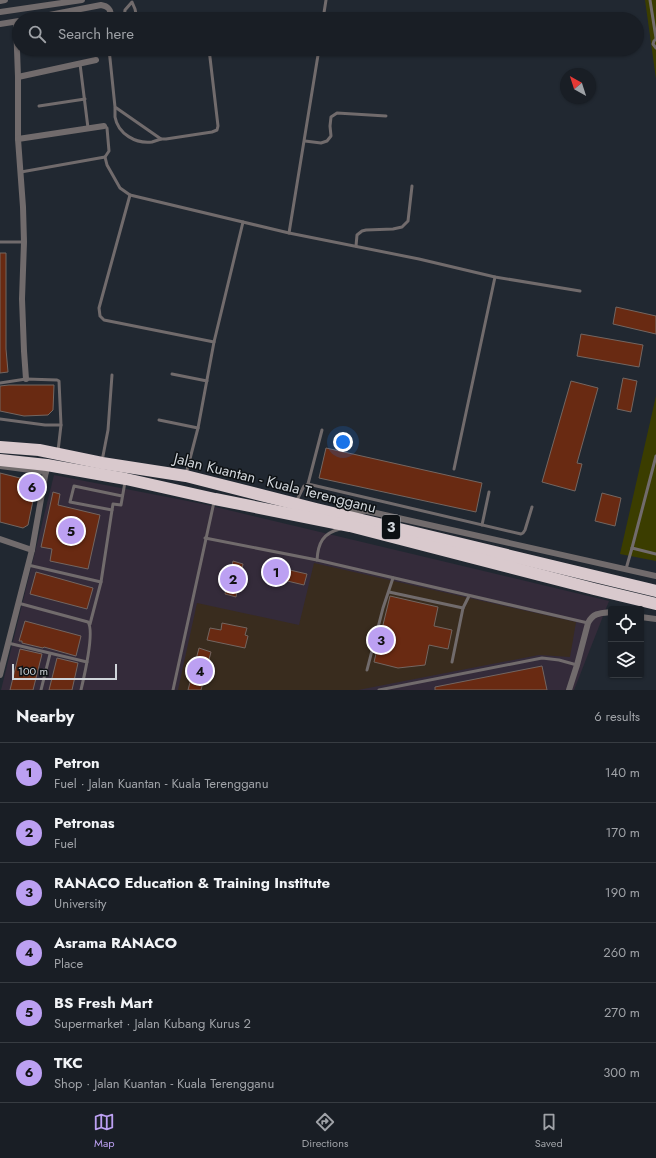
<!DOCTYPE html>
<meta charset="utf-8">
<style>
:root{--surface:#191e25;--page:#22272d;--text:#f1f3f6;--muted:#9fa2a7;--line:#373c42;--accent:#bca0f2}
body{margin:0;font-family:Jost,sans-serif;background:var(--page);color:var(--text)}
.controls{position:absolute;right:12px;bottom:12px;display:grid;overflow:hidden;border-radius:4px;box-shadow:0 1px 3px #0004}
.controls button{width:36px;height:36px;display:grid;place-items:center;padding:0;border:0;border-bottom:1px solid var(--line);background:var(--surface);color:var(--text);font:20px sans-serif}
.compass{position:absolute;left:560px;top:68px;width:36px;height:36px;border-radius:50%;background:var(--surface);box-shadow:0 1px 3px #0004;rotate:321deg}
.scale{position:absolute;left:12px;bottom:10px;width:105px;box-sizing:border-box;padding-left:4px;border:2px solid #d0d5da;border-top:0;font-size:11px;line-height:14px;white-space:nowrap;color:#d0d5da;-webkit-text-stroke:3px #0d1114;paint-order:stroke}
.you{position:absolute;left:343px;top:442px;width:14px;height:14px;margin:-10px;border:3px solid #fff;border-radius:50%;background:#1a73e8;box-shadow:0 0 0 6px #1a73e833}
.badge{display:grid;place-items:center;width:26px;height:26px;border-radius:50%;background:var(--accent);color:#111;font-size:13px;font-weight:700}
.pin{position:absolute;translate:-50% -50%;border:2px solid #fff;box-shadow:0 1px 4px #0006}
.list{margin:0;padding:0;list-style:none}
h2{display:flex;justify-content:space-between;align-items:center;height:52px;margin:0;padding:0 16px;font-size:17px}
h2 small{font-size:13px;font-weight:400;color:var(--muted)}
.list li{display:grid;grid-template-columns:26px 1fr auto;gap:12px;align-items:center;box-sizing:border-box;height:60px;padding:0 16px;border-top:1px solid var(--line)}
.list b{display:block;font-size:15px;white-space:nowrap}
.list p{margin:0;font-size:13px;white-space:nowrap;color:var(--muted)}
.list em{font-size:13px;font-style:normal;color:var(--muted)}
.icon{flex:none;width:22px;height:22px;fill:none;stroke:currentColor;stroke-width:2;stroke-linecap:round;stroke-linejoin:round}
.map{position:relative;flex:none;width:656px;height:690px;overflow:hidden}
.search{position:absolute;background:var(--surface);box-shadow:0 1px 3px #0004;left:12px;right:12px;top:12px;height:44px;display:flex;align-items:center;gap:10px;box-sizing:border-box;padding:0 14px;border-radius:22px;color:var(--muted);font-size:15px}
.sheet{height:412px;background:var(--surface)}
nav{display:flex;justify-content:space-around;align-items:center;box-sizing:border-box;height:56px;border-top:1px solid var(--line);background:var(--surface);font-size:11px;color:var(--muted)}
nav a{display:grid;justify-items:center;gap:2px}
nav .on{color:var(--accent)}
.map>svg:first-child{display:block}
</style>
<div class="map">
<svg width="656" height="690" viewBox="0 0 656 690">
<rect width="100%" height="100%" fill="#212831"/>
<polygon fill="#342b3a" points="54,475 203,504 609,601 574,690 1,690"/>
<polygon fill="#392c1e" points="314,563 576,622 570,657 539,655 358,690 178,690 197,603 299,625"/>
<g fill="#3b3d00">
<polygon points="645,0 656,0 656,79"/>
<polygon points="656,396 656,561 620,554"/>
</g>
<g fill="#692a12" stroke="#736661">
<polygon points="0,253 6,253 6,349 8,372 0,373"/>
<polygon points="616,307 656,316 656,334 613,324"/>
<polygon points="581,334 643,345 639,367 577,356"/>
<polygon points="623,378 637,381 631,412 617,409"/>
<polygon points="571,381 598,388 577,463 582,464 575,491 542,482"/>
<polygon points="9,385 54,385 53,410 48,415 24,416 0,411 0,386"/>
<polygon points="326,448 482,483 476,512 319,478"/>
<polygon points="0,473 32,481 36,486 28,525 23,528 0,522"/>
<polygon points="53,492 60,494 58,505 100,515 88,569 50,561 52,549 41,547"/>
<polygon points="602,493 621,498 615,526 595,521"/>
<polygon points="233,561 243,564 236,597 225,594"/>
<polygon points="281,568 307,574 304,585 279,579"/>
<polygon points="36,572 93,588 87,609 30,594"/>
<polygon points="390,596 438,607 434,626 452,630 448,649 429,645 425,665 398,668 374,662"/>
<polygon points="25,621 81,636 76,656 44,647 43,648 22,643 22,641 19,641"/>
<polygon points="222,623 247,628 245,635 248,636 245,648 207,640 210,628 221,630"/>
<polygon points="199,648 211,652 201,690 188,690"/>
<polygon points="20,649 42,654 33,690 10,690"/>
<polygon points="57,658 78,663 72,690 49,690"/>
<polygon points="542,666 547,690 435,690 435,687"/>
</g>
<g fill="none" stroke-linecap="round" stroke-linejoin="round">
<g stroke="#716b6c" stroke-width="3">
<polyline points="650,0 656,38"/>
<polyline points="124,19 125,10 132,2 135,9 137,19"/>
<polyline points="323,19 326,0"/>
<polyline points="656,39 654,41 653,44 656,48"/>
<polyline points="109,49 115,107 161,139 166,139 212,132 217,130 218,126 209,49"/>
<polyline points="80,64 88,128"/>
<polyline points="39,106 85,99"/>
<path d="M 115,108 C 115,111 115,114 115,117 C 118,134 136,144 152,142 C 155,141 158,140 161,139"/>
<polyline points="105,126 107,128 109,151 105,157 107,165 120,188 130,195 289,233 419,259 495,277 580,291"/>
<polyline points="305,141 321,143 327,141 331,136 330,126 331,117 337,113 386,116"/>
<polyline points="21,172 105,157"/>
<polyline points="130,195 99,308 100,316 104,320 214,342"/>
<polyline points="289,233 319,49"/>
<polyline points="0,242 24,242"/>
<polyline points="356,246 357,235 362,231 366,230 393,229 402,227 408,221 412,186"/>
<polyline points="172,374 207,381"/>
<polyline points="0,383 26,379 57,380 59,381 61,425 58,451"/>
<polyline points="0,419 45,425 61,425"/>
<polyline points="159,420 198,428"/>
<polyline points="102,461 108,430 112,375"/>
<polyline points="454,469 495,277"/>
<polyline points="186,474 198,428 214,342 243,222"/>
<polyline points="308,484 322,430"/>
<polyline points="122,496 74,486 70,502 112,510 113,504 121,505 125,482"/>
<polyline points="296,502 304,486 308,484 521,534 523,533 525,530 532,507"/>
<polyline points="482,525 489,492"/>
<polyline points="205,538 317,560 588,623"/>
<polyline points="632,548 656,456"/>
<path d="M 317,560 C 318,543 323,533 340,529"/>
<polyline points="28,565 101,582"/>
<polyline points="626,569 632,548 656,554"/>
<polyline points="389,592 463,608 469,596"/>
<path d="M 18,603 L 88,622 C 95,632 84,677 81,690"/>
<polyline points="90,624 101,582 112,510"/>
<polyline points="8,643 87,662"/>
<polyline points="452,662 463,608"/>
<polyline points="367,670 383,608 393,578"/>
<polyline points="41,690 50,654"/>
<polyline points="173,690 214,502"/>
<polyline points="379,690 542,658 559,660 577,665"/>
</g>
<g stroke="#716b6c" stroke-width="6">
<polyline points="0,1 5,0"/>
<polyline points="0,12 82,0"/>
<path d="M 29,19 L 101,5 C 108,6 111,9 111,17"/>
<polyline points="16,22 18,77 18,139 23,207 24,242 22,299 24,351 26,379"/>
<polyline points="0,24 19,21"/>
<polyline points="18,77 96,60"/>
<polyline points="18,139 104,126"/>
<polyline points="0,466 46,472"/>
<polyline points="339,510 367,511 656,576"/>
<polyline points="0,539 32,550"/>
<polyline points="641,617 656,619"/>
<polyline points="0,675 32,550 47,465"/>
<path d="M 569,690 L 577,665 L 588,623 C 593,613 600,613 611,612"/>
</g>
<g stroke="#d9c9cd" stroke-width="12">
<polyline points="0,447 39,450 102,463 186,476 316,509 656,591"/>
<polyline points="0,460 47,465 126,479 215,499 350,526 594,589 656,604"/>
</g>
</g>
<g text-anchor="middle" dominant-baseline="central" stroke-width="3" stroke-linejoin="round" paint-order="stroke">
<rect fill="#0d1114" stroke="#969a9f" stroke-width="1" x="382" y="515" width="18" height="24" rx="3"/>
<g font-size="14" font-weight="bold" fill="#d0d5da">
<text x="391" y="527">3</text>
</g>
<g font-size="15" fill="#d0d5da" stroke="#0d1114">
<text transform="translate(275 483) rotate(14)">Jalan Kuantan - Kuala Terengganu</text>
</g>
</g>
</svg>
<div class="controls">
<button><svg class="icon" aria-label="locate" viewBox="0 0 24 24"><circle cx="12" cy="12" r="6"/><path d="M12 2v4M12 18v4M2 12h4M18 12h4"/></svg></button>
<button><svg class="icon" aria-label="layers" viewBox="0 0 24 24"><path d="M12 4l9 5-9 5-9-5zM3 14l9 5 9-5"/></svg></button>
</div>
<svg class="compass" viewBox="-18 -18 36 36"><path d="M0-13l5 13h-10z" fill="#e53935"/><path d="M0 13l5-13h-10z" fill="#9fa2a7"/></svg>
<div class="scale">100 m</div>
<div class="you"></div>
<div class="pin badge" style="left:276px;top:572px">1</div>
<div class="pin badge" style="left:233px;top:579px">2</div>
<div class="pin badge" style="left:381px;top:640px">3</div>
<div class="pin badge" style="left:200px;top:671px">4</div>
<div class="pin badge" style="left:71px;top:531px">5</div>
<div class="pin badge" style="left:32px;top:487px">6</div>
<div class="search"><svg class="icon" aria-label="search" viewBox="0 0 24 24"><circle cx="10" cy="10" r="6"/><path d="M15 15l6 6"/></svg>Search here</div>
</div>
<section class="sheet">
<h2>Nearby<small>6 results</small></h2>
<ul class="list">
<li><span class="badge">1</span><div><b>Petron</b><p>Fuel · Jalan Kuantan - Kuala Terengganu</p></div><em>140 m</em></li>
<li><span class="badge">2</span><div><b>Petronas</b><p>Fuel</p></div><em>170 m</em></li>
<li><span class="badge">3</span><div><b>RANACO Education &amp; Training Institute</b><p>University</p></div><em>190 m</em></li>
<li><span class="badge">4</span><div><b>Asrama RANACO</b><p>Place</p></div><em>260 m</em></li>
<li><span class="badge">5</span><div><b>BS Fresh Mart</b><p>Supermarket · Jalan Kubang Kurus 2</p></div><em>270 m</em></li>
<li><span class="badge">6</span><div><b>TKC</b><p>Shop · Jalan Kuantan - Kuala Terengganu</p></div><em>300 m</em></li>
</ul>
</section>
<nav>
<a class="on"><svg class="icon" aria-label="map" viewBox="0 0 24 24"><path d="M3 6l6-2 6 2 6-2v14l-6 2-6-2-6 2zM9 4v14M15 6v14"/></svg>Map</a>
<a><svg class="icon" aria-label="directions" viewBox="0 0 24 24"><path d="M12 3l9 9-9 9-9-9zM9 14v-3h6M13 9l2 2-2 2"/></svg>Directions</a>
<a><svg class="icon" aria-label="saved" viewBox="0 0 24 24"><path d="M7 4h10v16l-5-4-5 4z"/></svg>Saved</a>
</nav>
